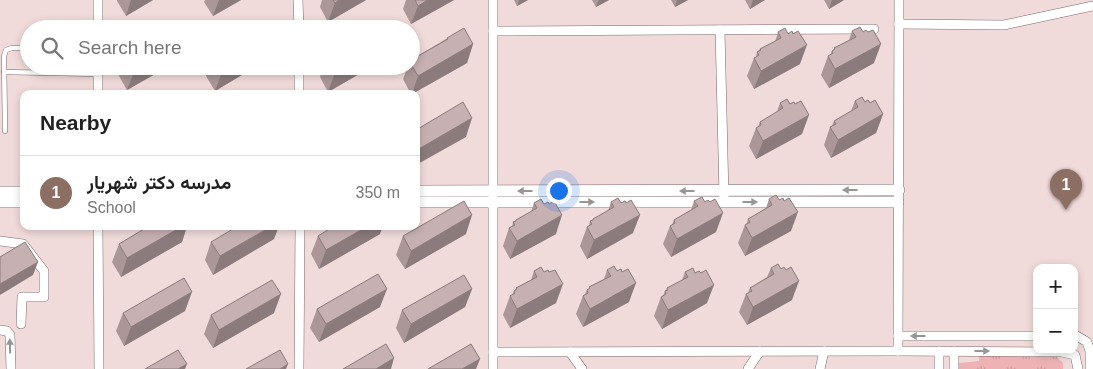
<!DOCTYPE html>
<meta charset="utf-8">
<style>
:root{--surface:#fff;--page:#f6f6f6;--text:#222;--muted:#767676;--line:#e0e0e0;--accent:#41898d}
body{margin:0;font-family:Arial,Vazirmatn,sans-serif;background:var(--page);color:var(--text)}
.controls{position:absolute;right:15px;bottom:15px;display:grid;overflow:hidden;border-radius:10px;box-shadow:0 2px 8px #0003}
.controls button{width:45px;height:45px;display:grid;place-items:center;padding:0;border:0;border-bottom:1px solid var(--line);background:var(--surface);color:var(--text);font:25px sans-serif}
.you{position:absolute;left:558px;top:190px;width:18px;height:18px;margin:-12px;border:4px solid #fff;border-radius:50%;background:#1a73e8;box-shadow:0 0 0 8px #1a73e833}
.badge{display:grid;place-items:center;width:32px;height:32px;border-radius:50%;background:var(--accent);color:#fff;font-size:16px;font-weight:700}
.pin{position:absolute;translate:-50% -41px;filter:drop-shadow(0 1px 2px #0008)}
.pin::after{content:'';position:absolute;top:26px;width:18px;height:15px;background:inherit;clip-path:polygon(0 0,100% 0,50% 100%)}
.list{margin:0;padding:0;list-style:none}
h2{display:flex;justify-content:space-between;align-items:center;height:65px;margin:0;padding:0 20px;font-size:21px}
h2 small{font-size:16px;font-weight:400;color:var(--muted)}
.list li{display:grid;grid-template-columns:32px 1fr auto;gap:15px;align-items:center;box-sizing:border-box;height:75px;padding:0 20px;border-top:1px solid var(--line)}
.list b{display:block;font-size:19px;white-space:nowrap}
.list p{margin:0;font-size:16px;white-space:nowrap;color:var(--muted)}
.list em{font-size:16px;font-style:normal;color:var(--muted)}
.icon{flex:none;width:28px;height:28px;fill:none;stroke:currentColor;stroke-width:2;stroke-linecap:round;stroke-linejoin:round}
.map{position:relative;flex:none;width:1093px;height:369px;overflow:hidden}
.search{position:absolute;background:var(--surface);box-shadow:0 2px 8px #0003;left:20px;top:20px;width:400px;height:55px;display:flex;align-items:center;gap:12px;box-sizing:border-box;padding:0 18px;border-radius:28px;color:var(--muted);font-size:19px}
.panel{position:absolute;background:var(--surface);box-shadow:0 2px 8px #0003;left:20px;top:90px;width:400px;height:140px;border-radius:10px}
.map>svg:first-child{display:block}
</style>
<div class="map">
<svg width="1093" height="369" viewBox="0 0 1093 369">
<defs>
<pattern id="grass-tufts" width="24" height="20" patternUnits="userSpaceOnUse" patternTransform="scale(1.25)"><rect width="24" height="20" fill="#eeb2b4"/><path d="M3 7l-1-3M5 7V3M7 7l1-3M15 17l-1-3M17 17v-4M19 17l1-3" fill="none" stroke="#cc989a"/></pattern>
</defs>
<rect width="100%" height="100%" fill="#f1dada"/>
<polygon fill="url(#grass-tufts)" points="979,356 1056,356 1063,363 1063,369 959,369 959,363 979,361"/>
<g fill="none" stroke-linecap="round" stroke-linejoin="round">
<g stroke="#7c6768" stroke-width="5.5">
<g id="lane">
<polyline points="4,72 98,74"/>
<polyline points="5,131 4,56 6,50 12,48 29,48"/>
</g>
</g>
<g stroke="#7c6768" stroke-width="10">
<g id="street">
<polyline points="98,0 98,29"/>
<polyline points="298,0 299,29"/>
<polyline points="899,24 1004,25 1093,6"/>
<polyline points="720,30 724,197"/>
<polyline points="493,31 874,29"/>
<polyline points="98,66 98,94"/>
<polyline points="299,66 299,94"/>
<polyline points="98,226 99,369"/>
<polyline points="0,241 23,244 44,271 44,297 22,297 21,324"/>
<polyline points="0,330 7,331 10,335 11,369"/>
<polyline points="898,336 1037,336"/>
<polyline points="1074,336 1077,336 1087,342 1090,351 1090,369"/>
<polyline points="898,351 899,0"/>
<polyline points="493,352 898,351 1062,352 1075,355 1078,369"/>
<polyline points="570,352 582,369"/>
<polyline points="299,369 300,226"/>
<polyline points="493,369 493,0"/>
<polyline points="748,369 760,351"/>
<polyline points="820,369 824,351"/>
<polyline points="939,369 939,351"/>
<polyline points="954,369 954,351"/>
</g>
</g>
<g stroke="#7c6768" stroke-width="12">
<g id="secondary">
<polyline points="416,191 899,190"/>
<polyline points="0,192 24,192"/>
<polyline points="0,202 24,202"/>
<polyline points="416,202 898,202"/>
</g>
</g>
<use href="#lane" stroke="#fff" stroke-width="4.5"/>
<use href="#street" stroke="#fff" stroke-width="9"/>
<use href="#secondary" stroke="#fff" stroke-width="11"/>
</g>
<g fill="#ab9798">
<polygon points="117,0 153,0 126,16 117,1"/>
<polygon points="205,0 241,0 213,16 204,2"/>
<polygon points="322,0 366,0 328,22 320,7"/>
<polygon points="406,0 454,0 411,24 403,9"/>
<polygon points="514,0 528,0 517,6"/>
<polygon points="592,0 609,0 596,7"/>
<polygon points="671,0 688,0 675,7"/>
<polygon points="745,0 765,0 750,9"/>
<polygon points="824,0 844,0 829,9"/>
<polygon points="852,31 874,63 829,88 821,75 828,56 830,55 832,51 834,50 834,48 849,40"/>
<polygon points="778,32 800,64 754,89 747,76 754,58 756,57 757,52 760,49 775,42"/>
<polygon points="447,38 473,44 467,63 412,94 411,94 403,79 408,66 411,66 411,60 446,39"/>
<polygon points="122,66 169,66 127,90 119,76"/>
<polygon points="210,66 257,66 215,91 206,76"/>
<polygon points="323,66 373,66 328,92 320,77"/>
<polygon points="855,101 870,103 883,114 876,133 831,158 824,145 830,127 832,126 834,121 851,111"/>
<polygon points="780,103 802,134 756,159 749,146 756,128 758,127 760,122 777,112"/>
<polygon points="769,199 791,231 745,256 738,243 745,225 747,223 748,219 766,208"/>
<polygon points="694,201 716,232 671,257 663,244 670,226 672,225 674,220 691,210"/>
<polygon points="611,202 633,233 587,259 580,246 587,227 589,226 590,221 592,221 593,219 608,211"/>
<polygon points="534,203 549,204 556,234 510,259 503,246 509,228 512,227 513,222 515,221 516,220 531,212"/>
<polygon points="149,226 187,226 182,242 121,277 112,262 119,244"/>
<polygon points="380,234 319,269 311,254 318,236"/>
<polygon points="466,234 405,269 396,255 403,236"/>
<polygon points="274,239 213,275 205,260 211,242"/>
<polygon points="771,268 792,300 747,325 739,312 746,294 748,293 750,288 767,277"/>
<polygon points="607,270 629,302 583,327 576,314 583,296 585,294 587,290 589,289 589,287 604,279"/>
<polygon points="534,271 556,303 510,328 503,315 510,296 512,295 514,291 515,290 516,288 531,280"/>
<polygon points="685,272 707,303 662,329 654,316 661,297 663,296 665,291 666,290 667,288 682,280"/>
<polygon points="472,289 465,307 404,343 396,328 402,310"/>
<polygon points="380,307 319,342 310,328 317,309"/>
<polygon points="185,311 124,346 116,331 123,313"/>
<polygon points="274,313 213,348 204,334 211,315"/>
</g>
<g fill="#8b7b7c">
<polygon points="131,0 153,0 126,16"/>
<polygon points="219,0 241,0 213,16"/>
<polygon points="340,0 366,0 328,22 335,3"/>
<polygon points="428,0 454,0 411,24 418,6"/>
<polygon points="519,0 528,0 517,6"/>
<polygon points="599,0 609,0 596,7"/>
<polygon points="677,0 688,0 675,7"/>
<polygon points="753,0 765,0 750,9"/>
<polygon points="832,0 844,0 829,9"/>
<polygon points="473,44 467,63 412,94 418,76"/>
<polygon points="881,44 874,63 829,88 835,69"/>
<polygon points="807,45 800,64 754,89 761,71"/>
<polygon points="144,66 169,66 127,90 134,72"/>
<polygon points="232,66 257,66 215,91 222,72"/>
<polygon points="347,66 373,66 328,92 335,73"/>
<polygon points="883,114 876,133 831,158 838,140"/>
<polygon points="809,115 802,134 756,159 763,141"/>
<polygon points="472,118 466,137 416,165 416,152 417,150"/>
<polygon points="798,212 791,231 745,256 752,238"/>
<polygon points="723,213 716,232 671,257 677,239"/>
<polygon points="472,215 466,234 405,269 411,251"/>
<polygon points="562,215 556,234 510,259 517,241"/>
<polygon points="640,215 633,233 587,259 594,240"/>
<polygon points="183,226 187,226 182,242 121,277 127,258"/>
<polygon points="272,226 279,226 274,239 213,275 220,256"/>
<polygon points="368,226 383,226 380,234 319,269 326,250"/>
<polygon points="38,262 33,275 0,295 0,284"/>
<polygon points="799,281 792,300 747,325 753,307"/>
<polygon points="636,283 629,302 583,327 590,309"/>
<polygon points="563,284 556,303 510,328 517,309"/>
<polygon points="714,285 707,303 662,329 668,310"/>
<polygon points="387,289 380,307 319,342 326,324"/>
<polygon points="472,289 465,307 404,343 411,324"/>
<polygon points="192,292 185,311 124,346 131,327"/>
<polygon points="281,294 274,313 213,348 219,330"/>
<polygon points="394,358 391,369 376,369"/>
<polygon points="480,359 476,369 462,369"/>
<polygon points="187,364 185,369 178,369"/>
<polygon points="288,364 286,369 280,369"/>
</g>
<g fill="#c7b0b1" stroke="#8b7b7c">
<polygon points="333,0 340,0 335,3"/>
<polygon points="415,0 428,0 418,6"/>
<polygon points="187,22 191,29 175,29"/>
<polygon points="274,23 278,29 264,29"/>
<polygon points="381,25 383,29 375,29"/>
<polygon points="860,27 863,32 866,30 868,32 873,30 881,44 835,69 828,56 833,53 832,51 835,49 834,48 856,37 852,31"/>
<polygon points="464,28 473,44 418,76 411,64 411,60 448,39 447,38"/>
<polygon points="785,28 788,34 792,31 793,34 798,31 807,45 761,71 754,58 759,55 757,52 761,50 760,49 781,38 778,32"/>
<polygon points="131,66 144,66 134,72"/>
<polygon points="218,66 232,66 222,72"/>
<polygon points="331,66 347,66 335,73"/>
<polygon points="862,97 865,102 868,100 870,103 875,100 883,114 838,140 830,127 836,124 834,121 858,107 855,101"/>
<polygon points="787,99 790,104 794,102 795,104 801,101 809,115 763,141 756,128 761,125 760,122 783,108 780,103"/>
<polygon points="463,102 472,118 417,150 416,148 416,130"/>
<polygon points="776,195 779,200 783,198 784,201 789,198 798,212 752,238 745,225 750,222 748,219 772,205 769,199"/>
<polygon points="702,197 705,202 708,200 710,202 715,199 723,213 677,239 670,226 675,223 674,220 698,206 694,201"/>
<polygon points="618,198 621,203 625,201 626,203 631,200 640,215 594,240 587,227 592,224 590,221 593,220 593,219 614,207 611,202"/>
<polygon points="541,199 544,204 548,202 549,204 554,201 562,215 517,241 509,228 515,225 513,222 516,221 516,220 537,208 534,203"/>
<polygon points="464,201 472,215 411,251 403,236"/>
<polygon points="149,226 183,226 127,258 119,244"/>
<polygon points="238,226 272,226 220,256 211,242"/>
<polygon points="334,226 368,226 326,250 318,236"/>
<polygon points="25,242 38,262 0,284 0,257"/>
<polygon points="778,264 781,269 784,267 786,270 791,267 799,281 753,307 746,294 752,291 750,288 774,274 771,268"/>
<polygon points="614,266 617,271 621,269 622,272 628,269 636,283 590,309 583,296 588,293 587,290 590,288 589,287 611,276 607,270"/>
<polygon points="541,267 544,272 548,270 549,272 555,270 563,284 517,309 510,296 515,293 514,291 517,289 516,288 537,277 534,271"/>
<polygon points="693,268 695,273 699,271 701,273 706,270 714,285 668,310 661,297 666,294 665,291 668,290 667,288 688,277 685,272"/>
<polygon points="378,274 387,289 326,324 317,309"/>
<polygon points="464,275 472,289 411,324 402,310"/>
<polygon points="184,278 192,292 131,327 123,313"/>
<polygon points="272,280 281,294 219,330 211,315"/>
<polygon points="386,344 394,358 376,369 343,369"/>
<polygon points="471,344 480,359 462,369 428,369"/>
<polygon points="178,350 187,364 178,369 145,369"/>
<polygon points="280,350 288,364 280,369 246,369"/>
</g>
<defs><path id="oneway-solid" d="M-6-.8H1V-3.2L6.5 0L1 3.2V.8H-6Z" transform="scale(1.25)"/></defs>
<g fill="#999595">
<use href="#oneway-solid" transform="translate(850 190) rotate(180)"/>
<use href="#oneway-solid" transform="translate(525 191) rotate(180)"/>
<use href="#oneway-solid" transform="translate(687 191) rotate(180)"/>
<use href="#oneway-solid" transform="translate(587 202)"/>
<use href="#oneway-solid" transform="translate(750 202)"/>
<use href="#oneway-solid" transform="translate(918 336) rotate(-180)"/>
<use href="#oneway-solid" transform="translate(10 346) rotate(-91)"/>
<use href="#oneway-solid" transform="translate(982 351)"/>
</g>
</svg>
<div class="controls">
<button>+</button>
<button>−</button>
</div>
<div class="you"></div>
<div class="pin badge" style="left:1066px;top:210px;background:#8d6e63">1</div>
<div class="search"><svg class="icon" aria-label="search" viewBox="0 0 24 24"><circle cx="10" cy="10" r="6"/><path d="M15 15l6 6"/></svg>Search here</div>
<section class="panel">
<h2>Nearby<small></small></h2>
<ul class="list">
<li><span class="badge" style="background:#8d6e63">1</span><div><b>مدرسه دکتر شهریار</b><p>School</p></div><em>350 m</em></li>
</ul>
</section>
</div>
